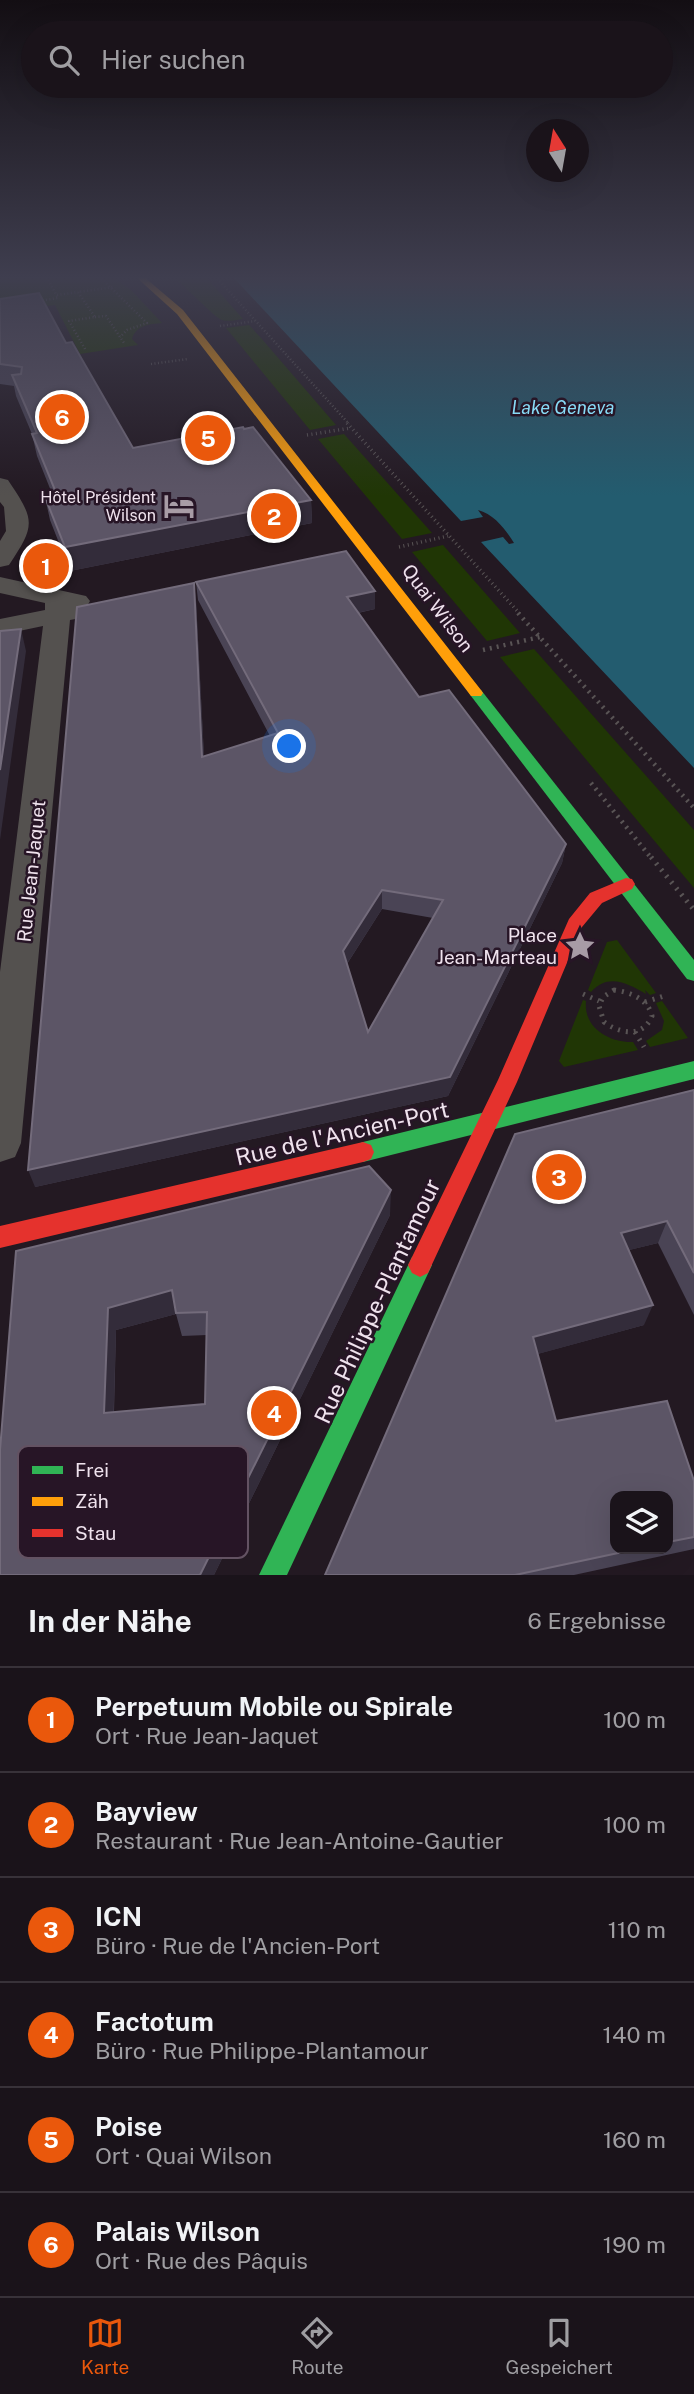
<!DOCTYPE html>
<html lang="de">
<meta charset="utf-8">
<style>
:root{--surface:#1a131a;--page:#231c23;--text:#f1f3f6;--muted:#9f9ea2;--line:#383239;--accent:#ea580c}
body{margin:0;font-family:"Public Sans",sans-serif;background:var(--page);color:var(--text)}
.controls{position:absolute;right:21px;bottom:21px;display:grid;overflow:hidden;border-radius:14px;box-shadow:0 7px 28px #0002}
.controls button{width:63px;height:63px;display:grid;place-items:center;padding:0;border:0;border-bottom:2px solid var(--line);background:var(--surface);color:var(--text);font:35px sans-serif}
.compass{position:absolute;left:526px;top:119px;width:63px;height:63px;border-radius:50%;background:var(--surface);box-shadow:0 7px 28px #0002;rotate:349deg}
.you{position:absolute;left:290px;top:747px;width:24px;height:24px;margin:-18px;border:5px solid #fff;border-radius:50%;background:#1a73e8;box-shadow:0 0 0 10px #1a73e833}
.badge{display:grid;place-items:center;width:46px;height:46px;border-radius:50%;background:var(--accent);color:#fff;font-size:23px;font-weight:700}
.pin{position:absolute;translate:-50% -50%;border:4px solid #fff;box-shadow:0 2px 7px #0006}
.list{margin:0;padding:0;list-style:none}
h2{display:flex;justify-content:space-between;align-items:center;height:91px;margin:0;padding:0 28px;font-size:30px}
h2 small{font-size:23px;font-weight:400;color:var(--muted)}
.list li{display:grid;grid-template-columns:46px 1fr auto;gap:21px;align-items:center;box-sizing:border-box;height:105px;padding:0 28px;border-top:2px solid var(--line)}
.list b{display:block;font-size:26px;white-space:nowrap}
.list p{margin:0;font-size:23px;white-space:nowrap;color:var(--muted)}
.list em{font-size:23px;font-style:normal;color:var(--muted)}
.icon{flex:none;width:38px;height:38px;fill:none;stroke:currentColor;stroke-width:2;stroke-linecap:round;stroke-linejoin:round}
.map{position:relative;flex:none;width:694px;height:1575px;overflow:hidden}
.search{position:absolute;background:var(--surface);box-shadow:0 7px 28px #0002;left:21px;right:21px;top:21px;height:77px;display:flex;align-items:center;gap:18px;box-sizing:border-box;padding:0 24px;border-radius:38px;color:var(--muted);font-size:26px}
.sheet{height:721px;background:var(--surface)}
nav{display:flex;justify-content:space-around;align-items:center;box-sizing:border-box;height:98px;border-top:2px solid var(--line);background:var(--surface);font-size:19px;color:var(--muted)}
nav a{display:grid;justify-items:center;gap:4px}
nav .on{color:var(--accent)}
.map>svg:first-child{display:block}
</style>
<div class="map">
<svg width="694" height="1575" viewBox="0 0 694 1575">
<rect width="100%" height="100%" fill="#231922"/>
<g fill="#203605">
<path d="M 0,276 L 112,276 L 132,291 L 162,323 C 150,324 136,325 132,339 L 138,345 L 80,354 L 55,305 L 0,312 Z"/>
<path d="M 172,276 L 205,276 L 243,319 C 236,320 228,322 222,320 C 215,318 183,284 172,276 Z"/>
<polygon points="249,325 261,338 336,425 310,430 226,328"/>
<polygon points="344,434 432,533 402,539 318,439"/>
<polygon points="443,545 520,633 487,641 412,552"/>
<polygon points="534,649 694,830 694,888 500,657"/>
<path d="M 617,940 L 656,993 L 650,995 L 645,990 L 646,994 C 627,983 608,973 591,992 L 588,990 L 607,942 Z"/>
<path d="M 583,1000 L 586,1001 C 583,1028 610,1043 633,1042 L 638,1050 L 564,1067 L 559,1061 Z"/>
<polygon points="662,1001 688,1038 650,1047 646,1041 662,1030 664,1021 656,1003"/>
</g>
<path fill="#235c6f" d="M 232,276 L 694,276 L 694,768 L 481,542 L 503,537 L 509,544 L 514,543 C 506,530 494,514 478,510 L 483,517 L 461,521 Z"/>
<g fill="none" stroke-linecap="round" stroke-linejoin="round">
<g stroke="#595455" stroke-width="2.5" stroke-dasharray="1 2.5" stroke-linecap="butt">
<polyline points="99,276 147,323 127,330 120,337"/>
<polyline points="215,276 349,424"/>
<polyline points="57,295 78,292"/>
<polyline points="39,301 58,298 46,276"/>
<polyline points="95,317 106,316 124,343"/>
<polyline points="220,326 255,321"/>
<polyline points="85,349 69,321 95,317 78,292 114,287"/>
<polyline points="151,364 188,359"/>
<polyline points="215,419 219,424"/>
</g>
<g stroke="#595455" stroke-width="3.5" stroke-dasharray="1 3.5" stroke-linecap="butt">
<polyline points="217,423 219,425"/>
<polyline points="347,423 520,614"/>
<polyline points="307,435 351,428"/>
<polyline points="399,547 448,536"/>
</g>
<g stroke="#595455" stroke-width="4.5" stroke-dasharray="2 5" stroke-linecap="butt">
<polyline points="518,613 694,808"/>
<polyline points="483,650 540,637"/>
<polyline points="591,783 652,859"/>
</g>
<g stroke="#595455" stroke-width="5" stroke-dasharray="2 6" stroke-linecap="butt">
<polyline points="651,857 694,910"/>
<path d="M 614,990 C 630,992 648,999 652,1016 C 643,1038 620,1034 604,1022 L 599,1006 L 603,997 Z"/>
<polyline points="583,994 599,1001"/>
<polyline points="645,1002 664,996"/>
<polyline points="635,1032 644,1047"/>
</g>
<g fill="#54514f" fill-rule="evenodd">
<path d="M 0,478 L 8,480 C 35,520 36,525 9,565 L 0,567 L 0,541 L 6,531 L 4,507 L 0,502 Z"/>
<polygon points="0,577 86,596 90,601 87,606 90,611 86,617 70,620 21,1143 15,1157 0,1162 0,972 43,626 0,635 0,619 45,610 45,603 0,593"/>
</g>
<g fill="#30b455" fill-rule="evenodd">
<polygon points="476,689 481,690 694,960 694,981 687,979 471,696 469,693 471,690"/>
<polygon points="694,1061 694,1079 363,1162 355,1159 352,1152 355,1145 363,1142"/>
<polygon points="420,1253 428,1257 432,1265 287,1575 259,1575 412,1257"/>
</g>
<polygon fill="#ff9f0a" fill-rule="evenodd" points="135,276 143,276 183,310 481,690 483,693 481,696 471,696 177,314"/>
<g fill="#e5322d" fill-rule="evenodd">
<polygon points="626,878 632,879 635,884 632,889 602,903 582,927 517,1082 428,1273 420,1277 412,1273 408,1265 412,1257 498,1080 569,919 590,893"/>
<polygon points="363,1142 371,1145 374,1152 371,1159 363,1162 0,1248 0,1226"/>
</g>
</g>
<g fill="#4a4455" fill-rule="evenodd">
<polygon points="0,299 66,343 133,448 244,429 311,500 312,523 70,571 50,520 45,497 53,496 37,456 32,434 16,396 14,386 0,384"/>
<path d="M 196,582 L 375,609 L 358,613 L 419,697 L 566,844 L 562,863 L 448,1096 L 35,1187 L 196,600 L 204,757 L 270,736 L 198,600 ZM 382,909 L 433,918 L 368,1032 L 347,964 Z"/>
<path d="M 694,1090 L 694,1315 L 658,1243 L 629,1250 L 644,1325 L 537,1354 L 556,1421 L 694,1481 L 694,1549 L 574,1575 L 325,1575 ZM 668,1496 L 668,1549 L 615,1549 Z"/>
<path d="M 390,1215 L 214,1575 L 0,1575 L 16,1251 ZM 176,1314 L 182,1336 L 207,1335 L 205,1404 L 114,1412 L 116,1330 Z"/>
</g>
<g fill="#332c3a">
<polygon points="311,500 312,523 70,571 65,547"/>
<polygon points="194,583 196,600 205,776 202,757"/>
<polygon points="375,591 375,609 347,615 347,597"/>
<polygon points="21,629 26,651 0,840 0,770"/>
<polygon points="566,844 562,863 448,1096 35,1187 28,1170 450,1077"/>
<polygon points="382,890 382,909 343,970 343,951"/>
<polygon points="391,1190 390,1215 214,1575 200,1575"/>
<polygon points="667,1221 658,1243 613,1254 621,1233"/>
<polygon points="172,1290 176,1314 116,1330 113,1433 104,1413 108,1308"/>
<polygon points="653,1305 644,1325 527,1357 533,1337"/>
</g>
<g fill="#5c5566" stroke="#736b7b" stroke-width="2" fill-rule="evenodd">
<polygon points="39,293 66,343 72,342 133,448 243,427 244,429 253,427 311,500 65,547 45,497 57,495 32,434 37,433 12,375 21,374 22,367 0,364 0,299"/>
<path d="M 346,551 L 375,591 L 347,597 L 419,697 L 449,690 L 566,844 L 450,1077 L 28,1170 L 77,607 L 194,583 L 202,757 L 278,733 L 196,582 ZM 382,890 L 443,900 L 368,1032 L 343,951 Z"/>
<polygon points="21,629 0,770 0,631"/>
<polygon points="694,1090 694,1273 667,1221 621,1233 653,1305 533,1337 556,1421 667,1401 694,1481 694,1537 668,1542 668,1496 615,1496 615,1549 637,1549 515,1575 325,1575 515,1134"/>
<path d="M 369,1166 L 391,1190 L 200,1575 L 0,1575 L 0,1450 L 16,1251 ZM 172,1290 L 176,1313 L 207,1312 L 205,1404 L 104,1413 L 108,1308 Z"/>
</g>
<linearGradient id="sky" x2="0" y2="1"><stop stop-color="#130e13"/><stop offset="0.56" stop-color="#3f3e4f"/><stop offset="1" stop-color="#3f3e4f" stop-opacity="0"/></linearGradient>
<rect width="694" height="496" fill="url(#sky)"/>
<defs>
<g id="hotel-bare" transform="scale(2.415)"><path d="M-6-4.5h1.5V1H6V5H4.5V3h-9V5H-6ZM-4 0a1.8 1.8 0 1 1 3.6 0ZM.5 0V-2.5h3Q6-2.5 6 0Z" fill="#a89ca6" stroke="#271526" stroke-width="2.5" paint-order="stroke"/></g>
<g id="sight-bare" transform="scale(2.415)"><path d="M0-6L1.8-2.2L6-1.7L2.9 1.2L3.7 5.4L0 3.3L-3.7 5.4L-2.9 1.2L-6-1.7L-1.8-2.2Z" fill="#a89ca6" stroke="#271526" stroke-width="2.5" paint-order="stroke"/></g>
</defs>
<g fill-rule="evenodd">
<use href="#hotel-bare" x="179" y="506"/>
<use href="#sight-bare" x="580" y="946"/>
</g>
<g text-anchor="middle" dominant-baseline="central" stroke-width="5" stroke-linejoin="round" paint-order="stroke">
<g font-size="16" fill="#efe2ed" stroke="#271526" text-anchor="end">
<text x="156" y="497">Hôtel Président<tspan x="156" dy="18">Wilson</tspan></text>
</g>
<g font-size="18" font-style="italic" fill="#88dbf6" stroke="#271526">
<text x="563" y="407">Lake Geneva</text>
</g>
<g font-size="19" fill="#efe2ed" stroke="#271526">
<text transform="translate(438 608) rotate(53)">Quai Wilson</text>
<text transform="translate(31 871) rotate(-84)">Rue Jean-Jaquet</text>
</g>
<g font-size="19" fill="#efe2ed" stroke="#271526" text-anchor="end">
<text x="557" y="935">Place<tspan x="557" dy="22">Jean-Marteau</tspan></text>
</g>
<g font-size="23" fill="#efe2ed" stroke="#271526">
<text transform="translate(342 1133) rotate(-13)">Rue de l'Ancien-Port</text>
<text transform="translate(377 1301) rotate(-65)">Rue Philippe-Plantamour</text>
</g>
</g>
<rect x="18" y="1446" width="230" height="112" rx="10" fill="#271526" stroke="#635262" stroke-width="2"/>
<rect x="32" y="1466" width="31" height="8" fill="#30b455"/>
<rect x="32" y="1497" width="31" height="9" fill="#ff9f0a"/>
<rect x="32" y="1529" width="31" height="8" fill="#e5322d"/>
<g font-size="19" fill="#efe2ed">
<text x="75" y="1477">Frei</text>
<text x="75" y="1508">Zäh</text>
<text x="75" y="1540">Stau</text>
</g>
</svg>
<div class="controls">
<button><svg class="icon" aria-label="layers" viewBox="0 0 24 24"><path d="M12 4l9 5-9 5-9-5zM3 14l9 5 9-5"/></svg></button>
</div>
<svg class="compass" viewBox="-18 -18 36 36"><path d="M0-13l5 13h-10z" fill="#e53935"/><path d="M0 13l5-13h-10z" fill="#9f9ea2"/></svg>
<div class="you"></div>
<div class="pin badge" style="left:46px;top:566px">1</div>
<div class="pin badge" style="left:274px;top:516px">2</div>
<div class="pin badge" style="left:559px;top:1177px">3</div>
<div class="pin badge" style="left:274px;top:1413px">4</div>
<div class="pin badge" style="left:208px;top:438px">5</div>
<div class="pin badge" style="left:62px;top:417px">6</div>
<div class="search"><svg class="icon" aria-label="search" viewBox="0 0 24 24"><circle cx="10" cy="10" r="6"/><path d="M15 15l6 6"/></svg>Hier suchen</div>
</div>
<section class="sheet">
<h2>In der Nähe<small>6 Ergebnisse</small></h2>
<ul class="list">
<li><span class="badge">1</span><div><b>Perpetuum Mobile ou Spirale</b><p>Ort · Rue Jean-Jaquet</p></div><em>100 m</em></li>
<li><span class="badge">2</span><div><b>Bayview</b><p>Restaurant · Rue Jean-Antoine-Gautier</p></div><em>100 m</em></li>
<li><span class="badge">3</span><div><b>ICN</b><p>Büro · Rue de l'Ancien-Port</p></div><em>110 m</em></li>
<li><span class="badge">4</span><div><b>Factotum</b><p>Büro · Rue Philippe-Plantamour</p></div><em>140 m</em></li>
<li><span class="badge">5</span><div><b>Poise</b><p>Ort · Quai Wilson</p></div><em>160 m</em></li>
<li><span class="badge">6</span><div><b>Palais Wilson</b><p>Ort · Rue des Pâquis</p></div><em>190 m</em></li>
</ul>
</section>
<nav>
<a class="on"><svg class="icon" aria-label="map" viewBox="0 0 24 24"><path d="M3 6l6-2 6 2 6-2v14l-6 2-6-2-6 2zM9 4v14M15 6v14"/></svg>Karte</a>
<a><svg class="icon" aria-label="directions" viewBox="0 0 24 24"><path d="M12 3l9 9-9 9-9-9zM9 14v-3h6M13 9l2 2-2 2"/></svg>Route</a>
<a><svg class="icon" aria-label="saved" viewBox="0 0 24 24"><path d="M7 4h10v16l-5-4-5 4z"/></svg>Gespeichert</a>
</nav>
